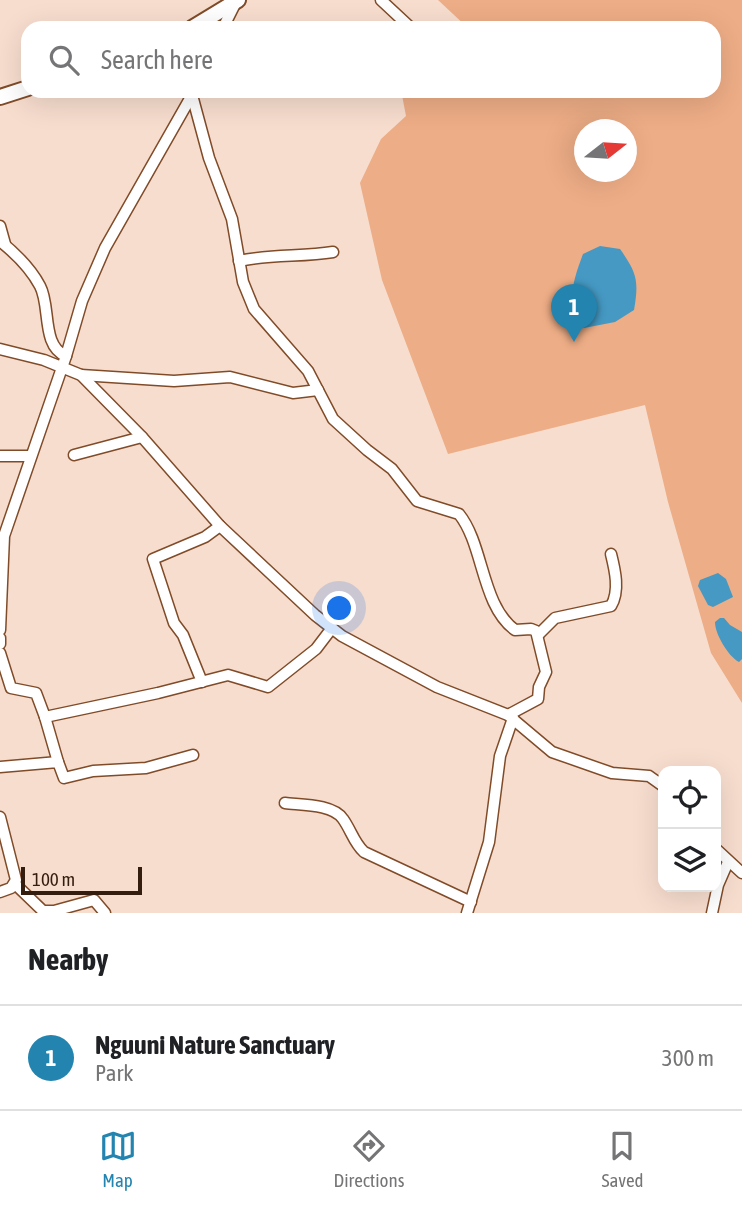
<!DOCTYPE html>
<style>
:root{--surface:#fff;--page:#f2f2f2;--text:#202124;--muted:#757577;--line:#e0e0e0;--accent:#2284af}
body{margin:0;font-family:"Asap Condensed",sans-serif;background:var(--page);color:var(--text)}
.controls{position:absolute;right:21px;bottom:21px;display:grid;overflow:hidden;border-radius:14px;box-shadow:0 7px 28px #0002}
.controls button{width:63px;height:63px;display:grid;place-items:center;padding:0;border:0;border-bottom:2px solid var(--line);background:var(--surface);color:var(--text);font:35px sans-serif}
.compass{position:absolute;left:574px;top:119px;width:63px;height:63px;border-radius:50%;background:var(--surface);box-shadow:0 7px 28px #0002;rotate:73deg}
.scale{position:absolute;left:21px;bottom:18px;width:121px;box-sizing:border-box;padding-left:7px;border:4px solid #341d0e;border-top:0;font-size:19px;line-height:24px;white-space:nowrap;color:#341d0e;-webkit-text-stroke:5px #f7ddce;paint-order:stroke}
.you{position:absolute;left:340px;top:609px;width:24px;height:24px;margin:-18px;border:5px solid #fff;border-radius:50%;background:#1a73e8;box-shadow:0 0 0 10px #1a73e833}
.badge{display:grid;place-items:center;width:46px;height:46px;border-radius:50%;background:var(--accent);color:#fff;font-size:23px;font-weight:700}
.pin{position:absolute;translate:-50% -58px;filter:drop-shadow(0 2px 4px #0008)}
.pin::after{content:'';position:absolute;top:37px;width:24px;height:21px;background:inherit;clip-path:polygon(0 0,100% 0,50% 100%)}
.list{margin:0;padding:0;list-style:none}
h2{display:flex;justify-content:space-between;align-items:center;height:91px;margin:0;padding:0 28px;font-size:30px}
h2 small{font-size:23px;font-weight:400;color:var(--muted)}
.list li{display:grid;grid-template-columns:46px 1fr auto;gap:21px;align-items:center;box-sizing:border-box;height:105px;padding:0 28px;border-top:2px solid var(--line)}
.list b{display:block;font-size:26px;white-space:nowrap}
.list p{margin:0;font-size:23px;white-space:nowrap;color:var(--muted)}
.list em{font-size:23px;font-style:normal;color:var(--muted)}
.icon{flex:none;width:38px;height:38px;fill:none;stroke:currentColor;stroke-width:2;stroke-linecap:round;stroke-linejoin:round}
.map{position:relative;flex:none;width:742px;height:913px;overflow:hidden}
.search{position:absolute;background:var(--surface);box-shadow:0 7px 28px #0002;left:21px;right:21px;top:21px;height:77px;display:flex;align-items:center;gap:18px;box-sizing:border-box;padding:0 24px;border-radius:21px;color:var(--muted);font-size:26px}
.sheet{height:196px;background:var(--surface)}
nav{display:flex;justify-content:space-around;align-items:center;box-sizing:border-box;height:98px;border-top:2px solid var(--line);background:var(--surface);font-size:19px;color:var(--muted)}
nav a{display:grid;justify-items:center;gap:4px}
nav .on{color:var(--accent)}
.map>svg:first-child{display:block}
</style>
<div class="map">
<svg width="742" height="913" viewBox="0 0 742 913">
<rect width="100%" height="100%" fill="#f7ddce"/>
<path fill="#edad86" fill-rule="evenodd" d="M 438,0 L 742,0 L 742,703 L 711,653 L 668,502 L 645,405 L 448,454 L 382,280 L 360,183 L 381,139 L 406,116 L 402,95 L 424,91 L 714,91 L 714,28 L 468,28 ZM 584,130 L 626,130 L 626,172 L 584,172 Z"/>
<g fill="#4599c3">
<path d="M 600,246 L 620,249 C 637,273 639,281 634,310 L 615,322 L 584,328 L 575,322 C 568,296 574,278 583,254 Z"/>
<polygon points="718,573 726,579 733,597 713,607 708,605 698,586 700,580"/>
<path d="M 720,618 L 724,618 L 730,625 L 742,632 L 742,659 L 739,662 C 728,656 715,634 715,622 Z"/>
</g>
<g fill="none" stroke-linecap="round" stroke-linejoin="round">
<g stroke="#804b28" stroke-width="13">
<g id="street">
<polyline points="381,0 411,28"/>
<polyline points="223,28 235,4"/>
<path d="M 192,95 L 209,158 L 232,219 L 243,282 L 254,309 L 308,371 L 333,419 L 367,450 L 392,469 L 417,501 L 459,514 C 484,545 481,605 515,630 L 531,629 L 536,631 L 546,672 L 539,687 L 538,699 L 508,715"/>
<polyline points="0,226 5,244"/>
<path d="M 0,241 C 15,253 31,269 40,286 C 51,306 41,346 66,356"/>
<path d="M 239,261 C 271,254 302,257 333,252"/>
<polyline points="0,349 44,360 81,375 142,437 220,526 315,615 342,636 437,687 508,715 552,752 612,773 649,776 663,786"/>
<polyline points="81,375 174,381 230,377 293,393 318,390"/>
<polyline points="74,455 142,437"/>
<polyline points="0,456 31,456"/>
<polyline points="0,630 4,536 66,356 82,301 105,248 192,95"/>
<path d="M 538,635 L 555,618 L 611,606 C 620,591 615,570 611,554"/>
<polyline points="0,638 0,644"/>
<polyline points="0,653 11,688 36,693 45,717 158,693 228,675 268,687 316,649 332,628"/>
<polyline points="202,682 183,635 174,623 153,559 205,537 220,526"/>
<polyline points="45,717 58,762"/>
<polyline points="0,767 58,762 64,778 93,771 146,768 193,755"/>
<path d="M 285,803 C 301,805 333,804 343,819 C 351,830 354,843 364,852 L 471,902"/>
<polyline points="0,817 16,880 11,888 0,892"/>
<polyline points="716,849 742,873"/>
<polyline points="15,884 43,911 54,911 94,900 105,913"/>
<polyline points="467,913 489,842 500,756 513,718"/>
<polyline points="712,913 718,885 728,862"/>
</g>
</g>
<g stroke="#804b28" stroke-width="18">
<g id="secondary">
<polyline points="192,28 238,0"/>
<polyline points="0,97 28,88"/>
</g>
</g>
<use href="#street" stroke="#fff" stroke-width="10"/>
<use href="#secondary" stroke="#fff" stroke-width="14"/>
</g>
</svg>
<div class="controls">
<button><svg class="icon" aria-label="locate" viewBox="0 0 24 24"><circle cx="12" cy="12" r="6"/><path d="M12 2v4M12 18v4M2 12h4M18 12h4"/></svg></button>
<button><svg class="icon" aria-label="layers" viewBox="0 0 24 24"><path d="M12 4l9 5-9 5-9-5zM3 14l9 5 9-5"/></svg></button>
</div>
<svg class="compass" viewBox="-18 -18 36 36"><path d="M0-13l5 13h-10z" fill="#e53935"/><path d="M0 13l5-13h-10z" fill="#757577"/></svg>
<div class="scale">100 m</div>
<div class="you"></div>
<div class="pin badge" style="left:574px;top:342px">1</div>
<div class="search"><svg class="icon" aria-label="search" viewBox="0 0 24 24"><circle cx="10" cy="10" r="6"/><path d="M15 15l6 6"/></svg>Search here</div>
</div>
<section class="sheet">
<h2>Nearby<small></small></h2>
<ul class="list">
<li><span class="badge">1</span><div><b>Nguuni Nature Sanctuary</b><p>Park</p></div><em>300 m</em></li>
</ul>
</section>
<nav>
<a class="on"><svg class="icon" aria-label="map" viewBox="0 0 24 24"><path d="M3 6l6-2 6 2 6-2v14l-6 2-6-2-6 2zM9 4v14M15 6v14"/></svg>Map</a>
<a><svg class="icon" aria-label="directions" viewBox="0 0 24 24"><path d="M12 3l9 9-9 9-9-9zM9 14v-3h6M13 9l2 2-2 2"/></svg>Directions</a>
<a><svg class="icon" aria-label="saved" viewBox="0 0 24 24"><path d="M7 4h10v16l-5-4-5 4z"/></svg>Saved</a>
</nav>
